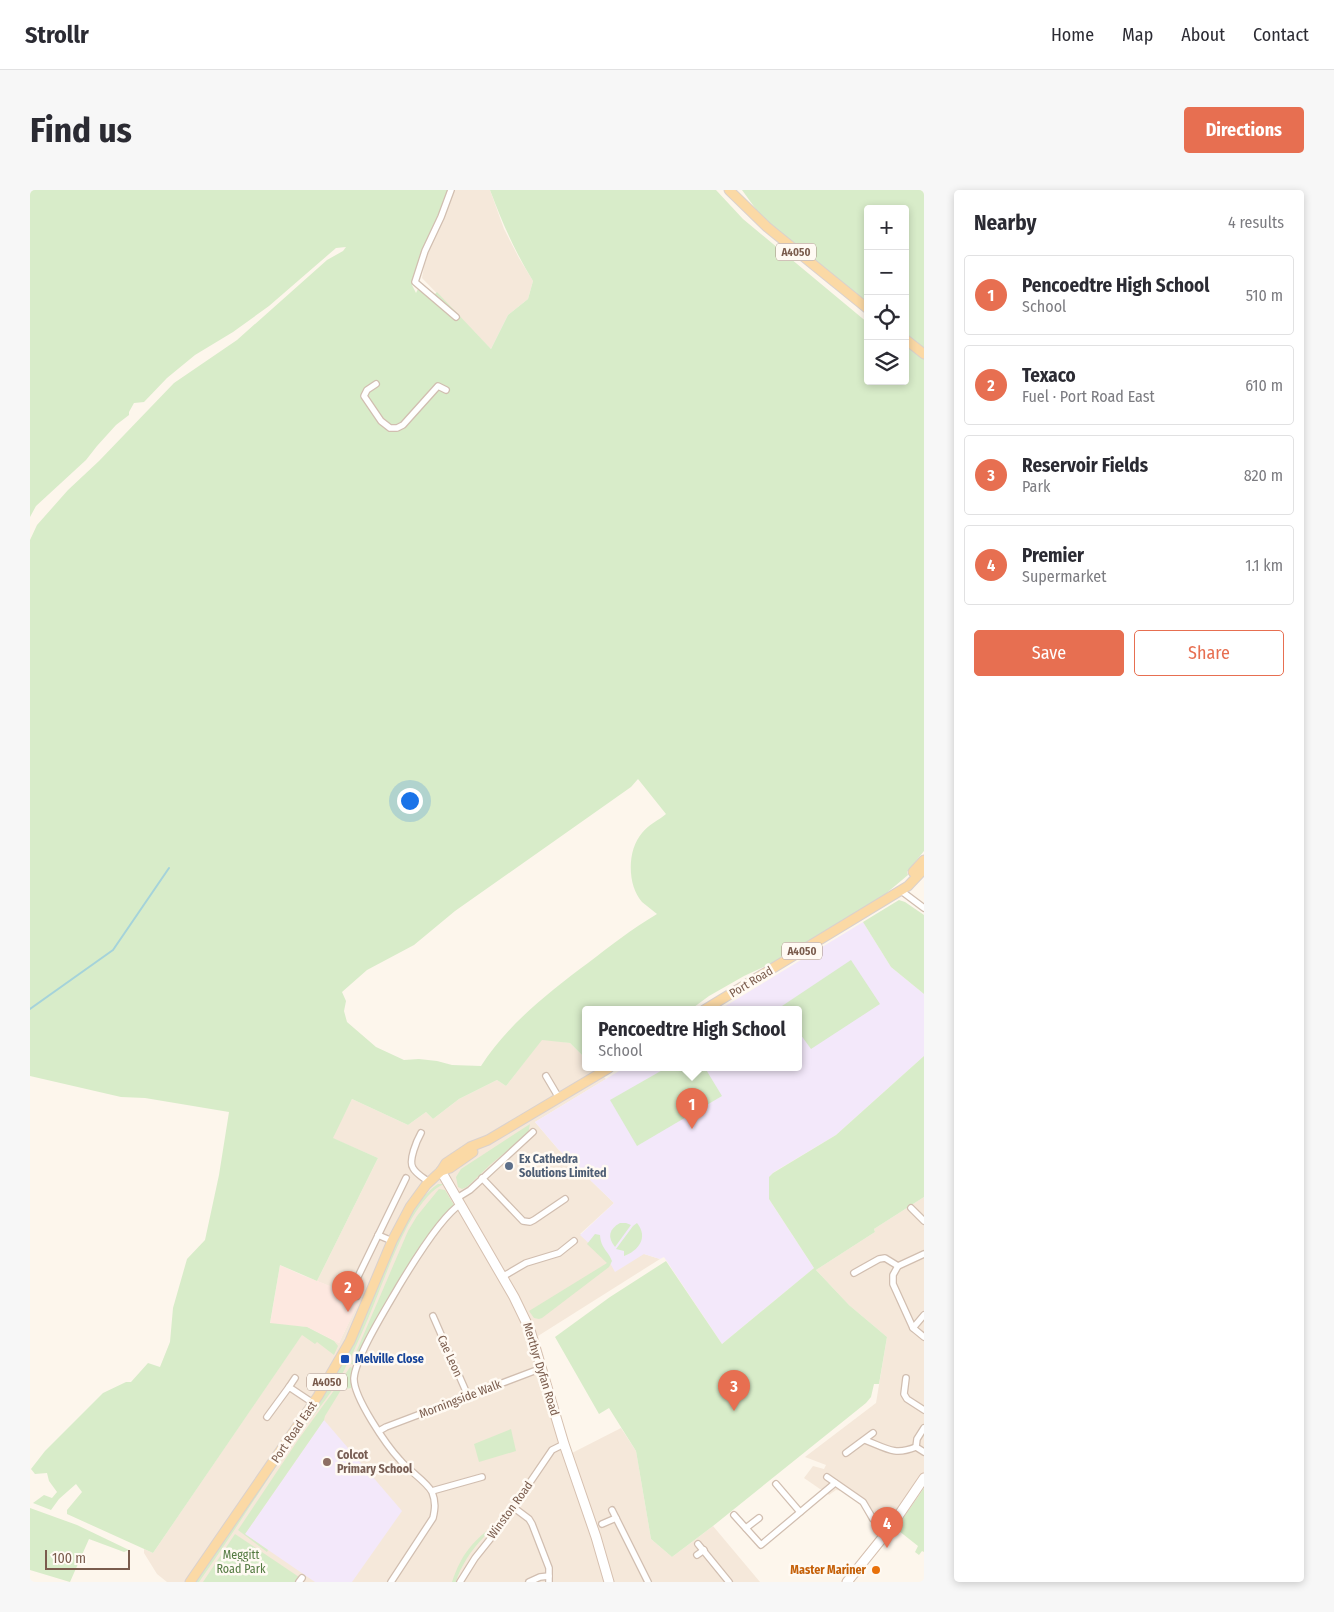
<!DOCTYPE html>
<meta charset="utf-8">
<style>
:root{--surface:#fff;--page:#f7f7f7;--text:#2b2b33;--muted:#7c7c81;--line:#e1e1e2;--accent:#e76f51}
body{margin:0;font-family:"Fira Sans Condensed",sans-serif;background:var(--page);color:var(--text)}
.controls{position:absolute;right:15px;top:15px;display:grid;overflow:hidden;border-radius:5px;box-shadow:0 2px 8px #0003}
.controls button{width:45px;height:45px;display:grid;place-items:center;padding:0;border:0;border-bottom:1px solid var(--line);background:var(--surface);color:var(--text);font:25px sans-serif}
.scale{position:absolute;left:15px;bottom:12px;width:85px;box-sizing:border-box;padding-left:5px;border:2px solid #7a5c4d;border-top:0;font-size:14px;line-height:18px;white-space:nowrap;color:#7a5c4d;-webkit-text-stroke:4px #fffaf3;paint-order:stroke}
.you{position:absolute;left:379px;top:610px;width:18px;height:18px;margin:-12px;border:4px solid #fff;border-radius:50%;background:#1a73e8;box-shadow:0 0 0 8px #1a73e833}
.badge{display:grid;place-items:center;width:32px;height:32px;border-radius:50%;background:var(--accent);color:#fff;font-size:16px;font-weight:700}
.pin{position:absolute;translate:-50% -41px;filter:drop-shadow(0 1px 2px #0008)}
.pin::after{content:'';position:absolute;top:26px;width:18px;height:15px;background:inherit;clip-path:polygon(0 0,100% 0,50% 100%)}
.popup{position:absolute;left:552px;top:816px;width:220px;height:65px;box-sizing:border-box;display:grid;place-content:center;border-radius:5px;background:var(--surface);filter:drop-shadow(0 1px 4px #0005);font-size:16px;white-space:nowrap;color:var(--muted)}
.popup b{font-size:19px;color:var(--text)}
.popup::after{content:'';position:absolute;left:50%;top:100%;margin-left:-10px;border:10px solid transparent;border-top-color:var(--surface)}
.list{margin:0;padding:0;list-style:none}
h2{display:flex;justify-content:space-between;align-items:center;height:65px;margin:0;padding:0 20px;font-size:21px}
h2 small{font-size:16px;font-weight:400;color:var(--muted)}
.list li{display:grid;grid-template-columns:32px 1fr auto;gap:15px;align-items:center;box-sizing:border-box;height:80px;margin:0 10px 10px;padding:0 10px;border:1px solid var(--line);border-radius:5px}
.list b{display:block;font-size:19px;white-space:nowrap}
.list p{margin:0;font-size:16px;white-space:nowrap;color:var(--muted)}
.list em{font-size:16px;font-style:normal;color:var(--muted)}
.actions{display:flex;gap:10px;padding:15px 20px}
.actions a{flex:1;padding:11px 0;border:1px solid var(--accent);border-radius:5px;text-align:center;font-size:18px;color:var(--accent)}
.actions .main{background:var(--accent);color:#fff}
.icon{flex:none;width:28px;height:28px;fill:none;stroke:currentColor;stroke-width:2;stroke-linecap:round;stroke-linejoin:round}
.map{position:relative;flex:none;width:894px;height:1392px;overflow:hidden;border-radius:5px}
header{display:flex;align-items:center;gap:30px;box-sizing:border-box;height:70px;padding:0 25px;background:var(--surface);border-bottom:1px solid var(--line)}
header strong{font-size:24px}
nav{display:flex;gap:28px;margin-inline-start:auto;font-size:18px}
.intro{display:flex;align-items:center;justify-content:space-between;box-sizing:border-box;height:120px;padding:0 30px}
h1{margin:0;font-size:35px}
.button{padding:12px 22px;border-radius:5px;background:var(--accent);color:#fff;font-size:18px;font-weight:700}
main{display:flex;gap:30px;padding:0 30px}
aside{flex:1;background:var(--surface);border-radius:5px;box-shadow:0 2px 8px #0003}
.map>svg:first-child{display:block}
</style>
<header>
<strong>Strollr</strong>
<nav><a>Home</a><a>Map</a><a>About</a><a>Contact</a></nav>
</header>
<div class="intro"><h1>Find us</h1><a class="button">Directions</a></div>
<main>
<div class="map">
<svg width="894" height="1392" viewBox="0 0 894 1392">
<rect width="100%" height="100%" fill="#fdf6ec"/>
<g fill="#f5e8da">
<polygon points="423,0 460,0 474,39 489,68 503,91 498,109 478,125 461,159 392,88 394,77 400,57"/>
<polygon points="512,849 540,853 556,869 556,878 565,878 576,889 505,932 528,959 584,1013 550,1044 630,1069 508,1146 533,1235 542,1263 591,1238 606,1261 621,1349 642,1367 683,1336 730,1392 583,1392 582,1390 573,1392 137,1392 127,1384 114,1363 114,1359 123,1363 277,1137 309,1153 330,1109 287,1091 348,968 302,948 322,909 378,935 396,922 403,929 429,909 467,890 476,896"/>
<polygon points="894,1007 894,1282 852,1343 839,1331 832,1316 812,1301 806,1300 799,1305 793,1299 790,1299 774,1288 783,1276 794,1279 796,1275 775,1267 846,1213 857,1147 819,1115 786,1080 845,1042 844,1039"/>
</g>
<polygon fill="#fde8e0" points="250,1075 272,1085 331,1108 309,1153 277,1137 240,1134"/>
<g fill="#f3e8fa">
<polygon points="833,732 861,777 894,804 894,866 806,945 744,982 739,987 739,1009 784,1078 692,1154 634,1067 630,1069 614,1064 585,1082 580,1073 550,1045 584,1013 528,959 505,932 594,878 768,878 768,820 689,820"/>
<polygon points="294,1230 372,1321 322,1392 285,1392 215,1344"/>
</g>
<g fill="#d8ecc9" fill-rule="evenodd">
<path d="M 0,0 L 418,0 L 382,95 L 386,103 L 388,99 L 397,101 L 403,106 L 407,102 L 461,159 L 478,125 L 498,109 L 503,91 C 485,62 472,32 460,0 L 686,0 L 713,29 L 838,133 L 838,191 L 875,191 L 875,19 L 838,19 L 838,115 L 733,29 L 712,0 L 894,0 L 894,661 L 877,682 L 878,685 L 853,706 L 811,733 L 740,774 L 714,786 L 679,806 L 660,820 L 556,820 L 556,869 L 540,853 L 512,850 L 476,896 L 467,890 L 429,909 L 403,929 L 396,922 L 378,935 L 322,909 L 303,948 L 348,968 L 287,1091 L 250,1075 L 240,1133 L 277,1137 L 304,1151 L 308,1156 L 304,1165 L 287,1152 L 285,1154 L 272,1145 L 123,1363 L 37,1324 L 37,1320 L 52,1302 L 46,1294 L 29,1309 L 21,1320 L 3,1313 L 14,1305 L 22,1308 L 27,1302 L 19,1291 L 17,1283 L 5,1284 L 1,1279 L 15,1261 L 73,1203 L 96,1192 L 101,1192 L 118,1173 L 130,1177 L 140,1152 L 143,1118 L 157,1069 L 175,1050 L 189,985 L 199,922 L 115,908 L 91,907 L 0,886 L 0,350 L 7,335 L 38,300 L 69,271 L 144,193 L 207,150 L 297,70 L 313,61 L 316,57 L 306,58 L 239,116 L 203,142 L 165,165 L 137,188 L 114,212 L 104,213 L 99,222 L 99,225 L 86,235 L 67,256 L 56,270 L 6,316 L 0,327 ZM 608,589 L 636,624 C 629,630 618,635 612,643 C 597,660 597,695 612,712 C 617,716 622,720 627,724 C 602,739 580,756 558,773 C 519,802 478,834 451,876 L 422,875 L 407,871 L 389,869 L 374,870 L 346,857 L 317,832 L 314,821 L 316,811 L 312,802 L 337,780 L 384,755 L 425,721 L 601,597 Z"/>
<polygon points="869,710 875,712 894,725 894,804 861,777 833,732"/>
<polygon points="821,770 850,814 781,859 768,841 768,820 755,820 752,816"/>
<polygon points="894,866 894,1007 844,1039 845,1042 786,1080 819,1115 857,1147 849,1194 844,1194 841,1207 836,1213 683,1336 642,1367 621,1349 606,1261 579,1218 569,1224 525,1147 580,1107 636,1071 692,1154 784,1078 739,1009 739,987 743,983 806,945"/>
<polygon points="636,878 675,878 692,906 607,956 580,910"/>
<polygon points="500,934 498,944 461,974 437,997 432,999 428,997 426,987 431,979"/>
<path d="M 408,994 L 414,994 C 382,1007 357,1083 344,1114 C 337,1132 329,1149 321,1167 L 318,1168 L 317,1164 C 328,1144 337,1123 345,1102 C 359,1069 378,1014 408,994 Z"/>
<polygon points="409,999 415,1000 424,1015 339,1146 324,1175 321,1174 378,1041 387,1026"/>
<path d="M 590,1033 L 596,1033 L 601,1035 L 585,1057 C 577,1047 579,1039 590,1033 Z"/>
<path d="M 607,1033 C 619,1048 608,1061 594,1066 L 594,1061 L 586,1059 L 603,1036 Z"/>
<path d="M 565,1044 L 570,1045 C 571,1059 578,1060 582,1071 L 579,1077 L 512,1128 L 509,1129 L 504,1128 L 499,1121 L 577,1073 L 557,1054 Z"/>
<path d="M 314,1170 L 317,1174 C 307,1199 277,1232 261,1255 C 229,1301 201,1347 169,1392 L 164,1392 L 299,1196 Z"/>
<polygon points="320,1177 323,1178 321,1198 311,1200 295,1226 294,1230 215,1344 238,1360 237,1362 208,1340 268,1250 308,1195"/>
<polygon points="481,1239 486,1261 449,1272 444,1254"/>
<polygon points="894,1298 894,1362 892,1361 889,1365 885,1362 888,1356 869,1341 869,1334"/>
<polygon points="0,1318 47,1335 99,1360 94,1362 59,1349 40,1392 0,1380"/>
<path d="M 470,1330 C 465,1337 459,1341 453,1348 C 442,1359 430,1377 426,1392 L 422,1392 C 433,1360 444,1351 470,1330 Z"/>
<polygon points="205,1344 269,1387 265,1392 173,1392"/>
</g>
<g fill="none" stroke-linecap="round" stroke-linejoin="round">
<polyline stroke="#a5d3da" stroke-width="2" points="0,819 83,760 139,678"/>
<g stroke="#d1beb0" stroke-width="8">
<g id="street">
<polyline points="421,0 411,27 395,61 385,92 426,127"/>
<polyline points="346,194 337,200 334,206 351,231 360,238 367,238 373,235 408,196 416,200"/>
<polyline points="870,700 894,718"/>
<polyline points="516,886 529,908"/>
<path d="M 391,943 C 387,950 378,971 383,978 C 386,984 394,988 399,992"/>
<polyline points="452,988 493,1031 500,1032 504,1030 535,1009"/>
<polyline points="427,1008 440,1000 503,942"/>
<polyline points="881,1018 894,1031"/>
<polyline points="348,1045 362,1051"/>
<polyline points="894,1064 868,1076 863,1085 863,1094 883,1138 894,1147"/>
<polyline points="824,1083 849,1069 855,1068 868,1076"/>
<polyline points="472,1087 496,1073 529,1063 544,1051"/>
<polyline points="314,1101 327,1106"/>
<polyline points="320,1103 376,988"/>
<polyline points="403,1126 438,1206"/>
<polyline points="883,1138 894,1125"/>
<polyline points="876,1188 874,1204 877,1209 894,1220"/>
<polyline points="259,1197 265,1188"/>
<polyline points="237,1227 259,1197 283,1213"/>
<polyline points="349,1241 356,1237 512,1178"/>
<path d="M 835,1250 C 856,1258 864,1266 886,1257 L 894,1262"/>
<polyline points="886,1257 887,1249 894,1238"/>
<polyline points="816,1263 843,1243"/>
<polyline points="797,1287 833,1312 843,1329 858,1341"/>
<polyline points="746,1294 770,1322"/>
<polyline points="402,1301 452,1287"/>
<polyline points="483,1317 499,1329 502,1334 519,1378 519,1392"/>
<polyline points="582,1320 618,1392"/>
<polyline points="704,1325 731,1355 805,1293"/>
<polyline points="572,1334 586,1328"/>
<polyline points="716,1338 729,1328"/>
<polyline points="668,1354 699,1392"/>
<polyline points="667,1365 674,1360"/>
<polyline points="269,1392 272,1388"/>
<path d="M 361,1392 L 403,1328 C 405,1319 406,1312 402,1302 C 397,1292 378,1280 370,1270 C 357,1256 323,1207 324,1188 C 326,1166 357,1117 369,1096 C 381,1076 412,1025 431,1014"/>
<polyline points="430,1392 445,1368 469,1338 522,1260 534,1254"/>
<polyline points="499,1392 510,1387 519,1386"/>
</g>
</g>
<g stroke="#d6c0b0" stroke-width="11">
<g id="secondary">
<polyline points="411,981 484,1107 500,1140 534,1254 566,1347 579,1392"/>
<polyline points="817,1392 858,1341 894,1288"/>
</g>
</g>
<g stroke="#dad1cd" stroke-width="11">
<g id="primary">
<polyline points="699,0 737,37 838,119"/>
<polyline points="875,149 894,164"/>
<polyline points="883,682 894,670"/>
<polyline points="674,820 878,696 894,679"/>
<polyline points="411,981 420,978 443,962"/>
<polyline points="160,1392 288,1206 320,1151 362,1051 380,1017 396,995 411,981 416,973 440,957 458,950 579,878"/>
</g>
</g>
<use href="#street" stroke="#fff" stroke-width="5.5"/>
<use href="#secondary" stroke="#fff" stroke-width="9"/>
<use href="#primary" stroke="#fbd9a5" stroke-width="9"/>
</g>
<circle fill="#5c6f8a" stroke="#fffaf3" stroke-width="2" cx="479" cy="976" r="5"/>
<rect fill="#1a4fb4" stroke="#fffaf3" stroke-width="2" x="310" y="1164" width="10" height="10" rx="2.5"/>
<circle fill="#8d6e63" stroke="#fffaf3" stroke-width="2" cx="297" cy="1272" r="5"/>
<circle fill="#e8710a" stroke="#fffaf3" stroke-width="2" cx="846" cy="1380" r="5"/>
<g text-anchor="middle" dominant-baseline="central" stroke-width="5" stroke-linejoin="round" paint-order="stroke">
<g fill="#fffaf3" stroke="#a28b7f" stroke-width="1">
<rect x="746" y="53.5" width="40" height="17" rx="4"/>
<rect x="752" y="752.5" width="40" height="17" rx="4"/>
<rect x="277" y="1183.5" width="40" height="17" rx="4"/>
</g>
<g font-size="11" font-weight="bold" fill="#7a5c4d">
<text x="766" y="62">A4050</text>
<text x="772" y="761">A4050</text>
<text x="297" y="1192">A4050</text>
</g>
<g font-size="12" fill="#7a5c4d" stroke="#fffaf3">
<text transform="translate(721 792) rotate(-31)">Port Road</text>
<text transform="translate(420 1166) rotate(66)">Cae Leon</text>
<text transform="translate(511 1179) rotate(73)">Merthyr Dyfan Road</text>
<text transform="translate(430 1209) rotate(-21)">Morningside Walk</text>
<text transform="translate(264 1242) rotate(-56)">Port Road East</text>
<text transform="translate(480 1320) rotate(-54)">Winston Road</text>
</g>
<g font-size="12" font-weight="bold" fill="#4e5e75" stroke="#fffaf3" text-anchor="start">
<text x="489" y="969">Ex Cathedra<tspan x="489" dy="14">Solutions Limited</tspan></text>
</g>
<g font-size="12" font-weight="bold" fill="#164399" stroke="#fffaf3" text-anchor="start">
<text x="325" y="1169">Melville Close</text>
</g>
<g font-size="12" font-weight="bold" fill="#785e54" stroke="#fffaf3" text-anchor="start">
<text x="307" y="1265">Colcot<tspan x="307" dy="14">Primary School</tspan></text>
</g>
<g font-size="12" fill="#537a41" stroke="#fffaf3">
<text x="211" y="1365">Meggitt<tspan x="211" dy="14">Road Park</tspan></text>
</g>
<g font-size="12" font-weight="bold" fill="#c56008" stroke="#fffaf3" text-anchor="end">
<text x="836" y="1380">Master Mariner</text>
</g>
</g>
</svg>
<div class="controls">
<button>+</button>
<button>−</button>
<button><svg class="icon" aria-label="locate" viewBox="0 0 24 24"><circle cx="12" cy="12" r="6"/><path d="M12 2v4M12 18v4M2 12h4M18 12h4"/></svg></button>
<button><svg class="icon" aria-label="layers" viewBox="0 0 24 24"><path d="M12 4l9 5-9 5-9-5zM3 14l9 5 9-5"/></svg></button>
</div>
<div class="scale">100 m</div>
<div class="you"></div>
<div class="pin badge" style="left:662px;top:939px">1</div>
<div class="popup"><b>Pencoedtre High School</b>School</div>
<div class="pin badge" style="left:318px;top:1122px">2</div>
<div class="pin badge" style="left:704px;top:1221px">3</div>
<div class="pin badge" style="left:857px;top:1358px">4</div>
</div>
<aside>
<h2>Nearby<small>4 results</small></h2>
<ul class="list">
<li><span class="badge">1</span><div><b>Pencoedtre High School</b><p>School</p></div><em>510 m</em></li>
<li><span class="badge">2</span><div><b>Texaco</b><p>Fuel · Port Road East</p></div><em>610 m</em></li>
<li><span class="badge">3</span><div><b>Reservoir Fields</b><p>Park</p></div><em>820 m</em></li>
<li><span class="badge">4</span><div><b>Premier</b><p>Supermarket</p></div><em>1.1 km</em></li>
</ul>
<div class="actions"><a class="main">Save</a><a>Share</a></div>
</aside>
</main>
